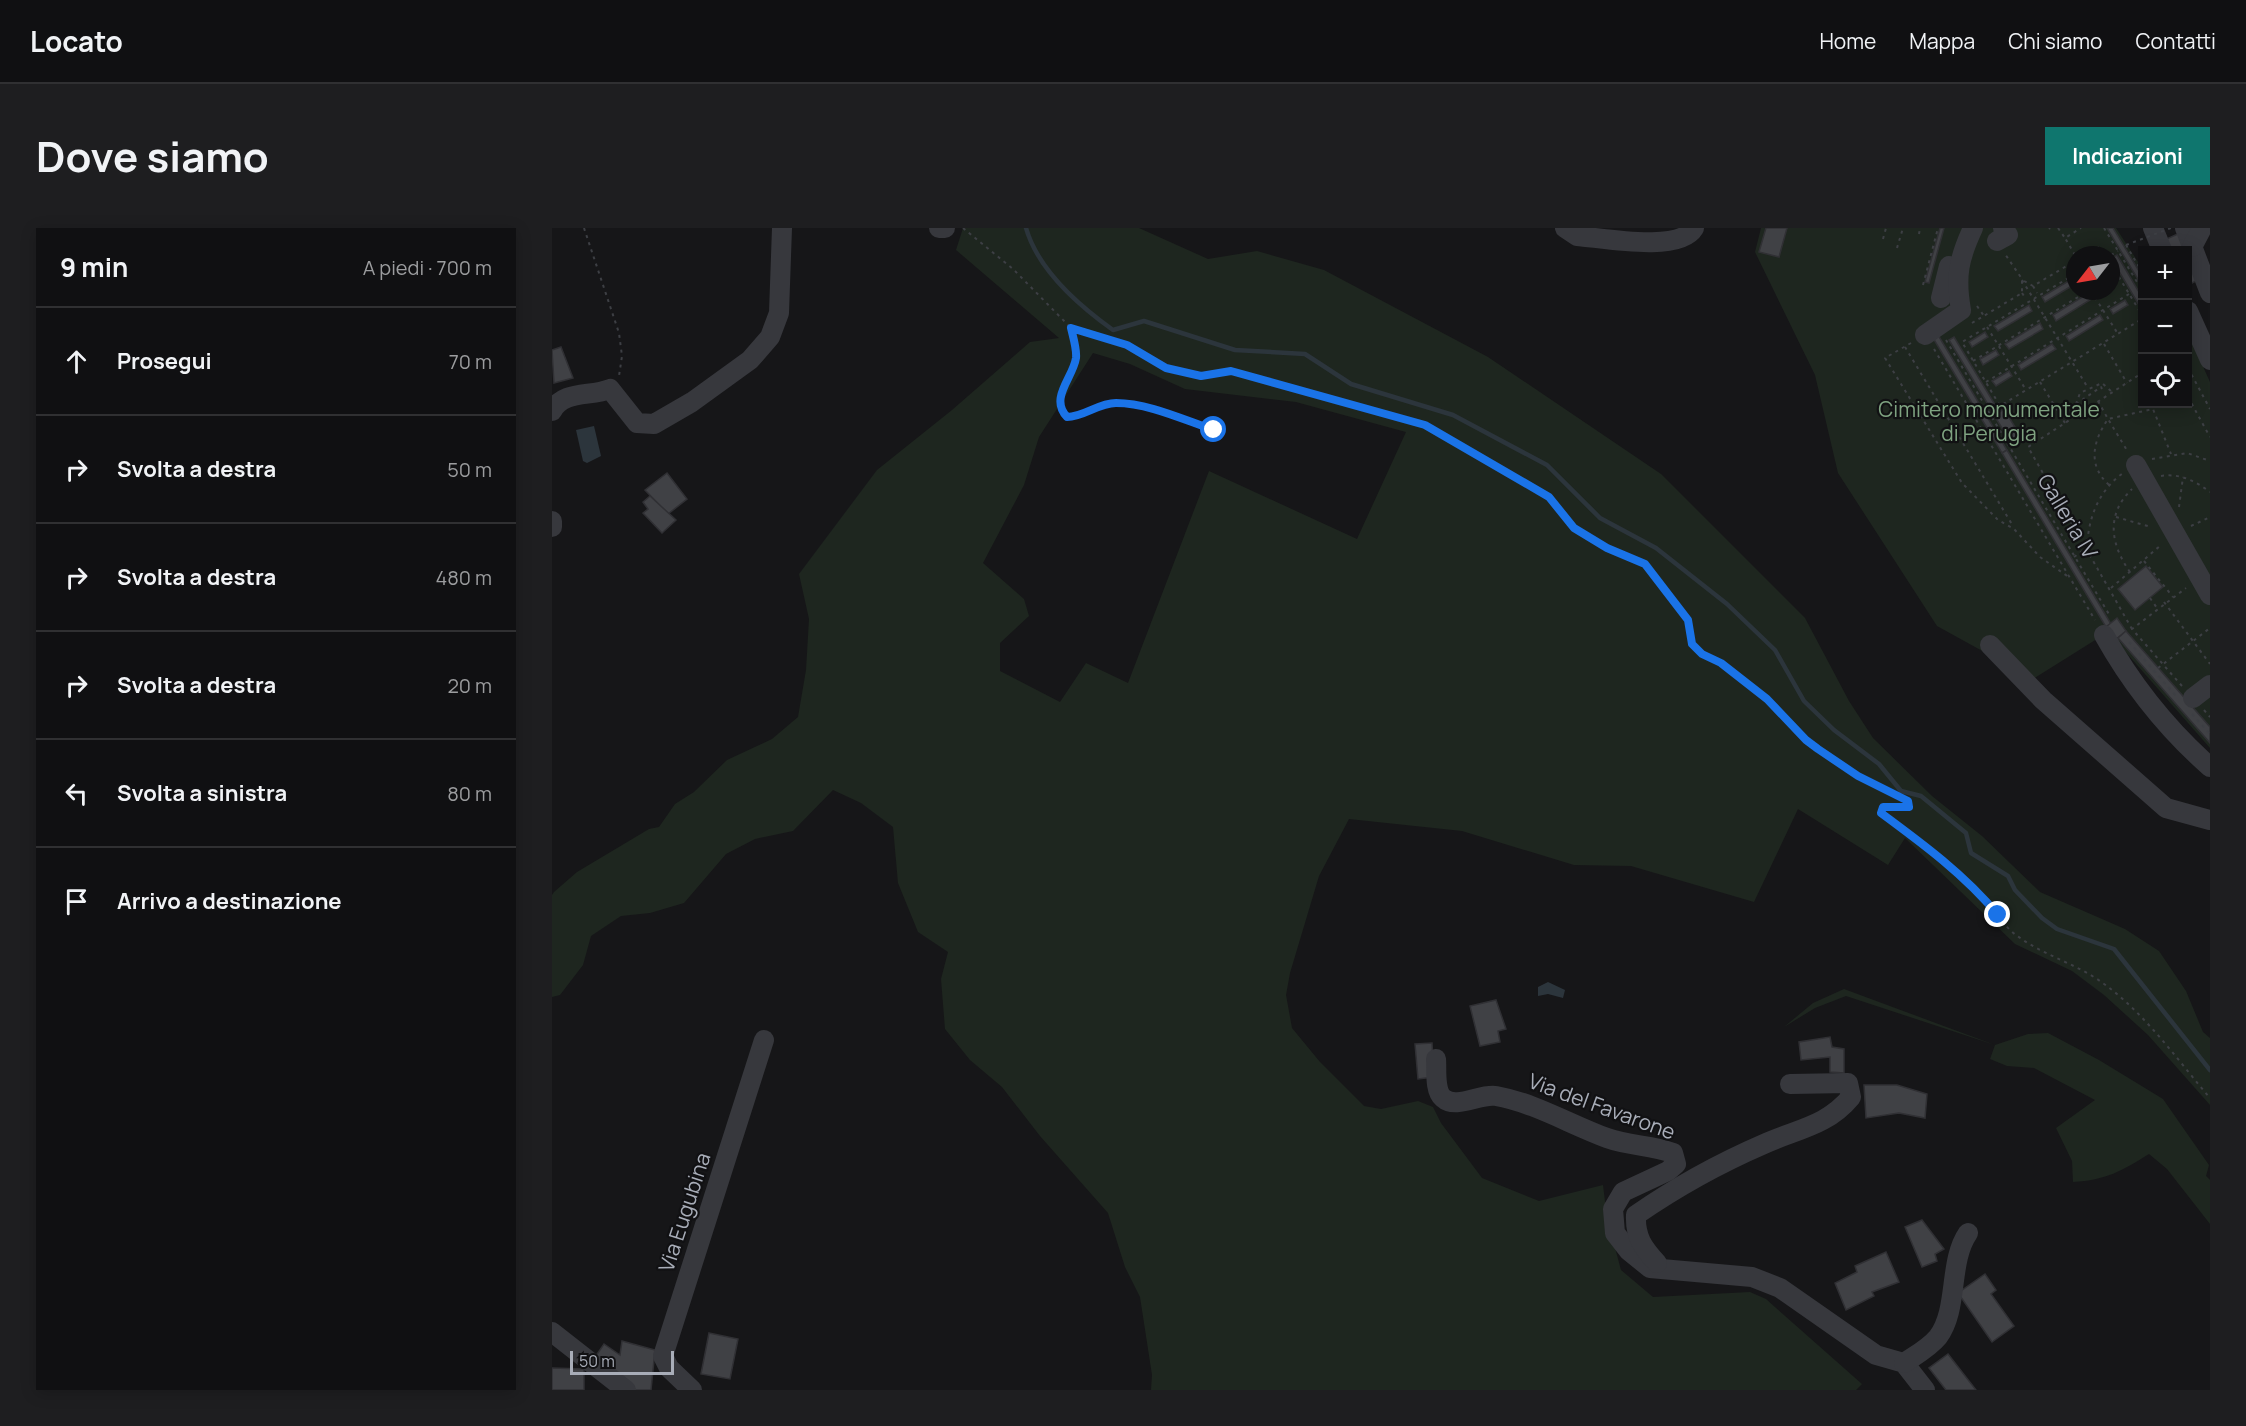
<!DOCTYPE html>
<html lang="it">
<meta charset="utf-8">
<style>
:root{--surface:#101012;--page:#1e1e20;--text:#f1f3f6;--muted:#9c9d9f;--line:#303032;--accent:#0f766e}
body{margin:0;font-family:Manrope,sans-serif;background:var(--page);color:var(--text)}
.controls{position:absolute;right:18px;top:18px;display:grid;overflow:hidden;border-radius:0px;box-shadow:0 3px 15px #0003}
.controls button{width:54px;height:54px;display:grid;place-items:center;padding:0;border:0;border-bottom:2px solid var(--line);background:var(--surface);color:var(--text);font:30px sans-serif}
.compass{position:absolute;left:1514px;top:18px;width:54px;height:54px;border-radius:50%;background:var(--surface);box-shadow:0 3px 15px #0003;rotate:239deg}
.scale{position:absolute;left:18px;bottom:15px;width:104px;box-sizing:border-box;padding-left:6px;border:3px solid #a8adb8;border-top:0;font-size:16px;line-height:21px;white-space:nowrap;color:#a8adb8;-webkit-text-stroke:4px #111113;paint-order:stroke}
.stop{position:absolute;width:18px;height:18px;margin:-14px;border:4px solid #1a73e8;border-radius:50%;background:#fff}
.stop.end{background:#1a73e8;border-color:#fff;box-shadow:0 2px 6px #0008}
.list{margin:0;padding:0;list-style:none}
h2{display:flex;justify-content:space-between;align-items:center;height:78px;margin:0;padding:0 24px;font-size:26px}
h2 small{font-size:20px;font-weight:400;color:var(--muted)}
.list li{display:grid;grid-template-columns:39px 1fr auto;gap:18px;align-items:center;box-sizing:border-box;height:108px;padding:0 24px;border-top:2px solid var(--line)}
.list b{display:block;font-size:22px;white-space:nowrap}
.list em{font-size:20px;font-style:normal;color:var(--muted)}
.icon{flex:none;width:33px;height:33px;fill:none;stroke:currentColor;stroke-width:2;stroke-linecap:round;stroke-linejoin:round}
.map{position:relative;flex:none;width:1658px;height:1162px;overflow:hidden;border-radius:0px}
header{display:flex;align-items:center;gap:36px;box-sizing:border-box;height:84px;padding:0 30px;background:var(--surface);border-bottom:2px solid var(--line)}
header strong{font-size:28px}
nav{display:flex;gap:33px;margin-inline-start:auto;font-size:21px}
.intro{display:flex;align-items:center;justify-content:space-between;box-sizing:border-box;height:144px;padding:0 36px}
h1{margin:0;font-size:42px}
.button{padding:15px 27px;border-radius:0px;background:var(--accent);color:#fff;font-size:21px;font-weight:700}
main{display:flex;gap:36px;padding:0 36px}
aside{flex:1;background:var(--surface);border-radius:0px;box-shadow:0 3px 15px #0003}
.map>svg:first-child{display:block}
</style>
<header>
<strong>Locato</strong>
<nav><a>Home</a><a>Mappa</a><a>Chi siamo</a><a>Contatti</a></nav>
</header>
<div class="intro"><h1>Dove siamo</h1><a class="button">Indicazioni</a></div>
<main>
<aside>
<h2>9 min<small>A piedi · 700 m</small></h2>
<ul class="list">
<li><svg class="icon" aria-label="ahead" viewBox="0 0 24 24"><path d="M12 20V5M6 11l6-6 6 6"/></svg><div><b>Prosegui</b></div><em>70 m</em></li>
<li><svg class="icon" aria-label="right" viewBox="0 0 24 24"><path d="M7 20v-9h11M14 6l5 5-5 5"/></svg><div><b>Svolta a destra</b></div><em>50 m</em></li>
<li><svg class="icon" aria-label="right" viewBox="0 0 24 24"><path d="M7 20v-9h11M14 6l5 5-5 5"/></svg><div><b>Svolta a destra</b></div><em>480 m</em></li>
<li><svg class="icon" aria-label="right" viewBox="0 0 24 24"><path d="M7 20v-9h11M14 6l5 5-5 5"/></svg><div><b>Svolta a destra</b></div><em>20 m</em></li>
<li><svg class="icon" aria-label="left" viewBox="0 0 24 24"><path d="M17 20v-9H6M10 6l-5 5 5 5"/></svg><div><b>Svolta a sinistra</b></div><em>80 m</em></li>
<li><svg class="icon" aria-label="arrive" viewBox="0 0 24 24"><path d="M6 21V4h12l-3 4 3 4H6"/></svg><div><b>Arrivo a destinazione</b></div></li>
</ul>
</aside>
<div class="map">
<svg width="1658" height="1162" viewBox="0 0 1658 1162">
<rect width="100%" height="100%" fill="#161618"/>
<g fill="#1e261f" fill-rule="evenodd">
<path d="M 411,0 L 587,0 L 656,31 L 705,23 L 772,42 L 936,129 L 1109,246 L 1253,390 L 1297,473 L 1321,510 L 1380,568 L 1430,608 L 1488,664 L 1573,701 L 1607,723 L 1634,763 L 1651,804 L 1658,810 L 1658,877 L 1596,807 L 1552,767 L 1520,743 L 1463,716 L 1353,610 L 1336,637 L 1246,581 L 1202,674 L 1079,638 L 1022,637 L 910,603 L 797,591 L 767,648 L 738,745 L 734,767 L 740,800 L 768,834 L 812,878 L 829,881 L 866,873 L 881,879 L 889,895 L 930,950 L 987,973 L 1051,957 L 1055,990 L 1069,1042 L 1101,1069 L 1198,1064 L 1214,1071 L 1310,1156 L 1304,1162 L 599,1162 L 600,1147 L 588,1069 L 573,1039 L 556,985 L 488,908 L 450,859 L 418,832 L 393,801 L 389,751 L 396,724 L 366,704 L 346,655 L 341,599 L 309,575 L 281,562 L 241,603 L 203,611 L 174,626 L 132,675 L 98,685 L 69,688 L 39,708 L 31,737 L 8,767 L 0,769 L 0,667 L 2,664 L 25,644 L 97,601 L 107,599 L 123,576 L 142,564 L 175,532 L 220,511 L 246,489 L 254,442 L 257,391 L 247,346 L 325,242 L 400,182 L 478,114 L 507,110 L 404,22 ZM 541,125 L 578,136 L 633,161 L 744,174 L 854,204 L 805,311 L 657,243 L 576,455 L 534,435 L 508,474 L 448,443 L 448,415 L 477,388 L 472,371 L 431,335 L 472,257 L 487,209 Z"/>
<path d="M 1209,0 L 1564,0 L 1590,40 L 1590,176 L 1636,176 L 1636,105 L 1658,154 L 1658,520 L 1556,404 L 1481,451 L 1385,398 L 1286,245 L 1263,147 L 1203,24 ZM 1523,27 L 1559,27 L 1559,63 L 1523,63 Z"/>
<path d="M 1292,761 L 1443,817 L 1476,806 L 1496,805 L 1547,832 L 1611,871 L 1657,937 L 1654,948 L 1658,952 L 1658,996 L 1615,941 L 1597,926 C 1570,943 1554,952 1521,954 L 1520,933 L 1504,900 L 1543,872 L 1482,840 L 1455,838 L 1438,831 L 1443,817 L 1294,768 L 1263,780 L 1232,799 L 1261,775 Z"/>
</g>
<g fill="#2c353c">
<polygon points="42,198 49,228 35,235 31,233 24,202"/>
<polygon points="996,754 1013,762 1011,770 996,766 986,768 986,759"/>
</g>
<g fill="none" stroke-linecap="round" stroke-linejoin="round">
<path stroke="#2c353c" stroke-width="4.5" d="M 474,0 C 486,42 526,77 561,102 L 592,93 L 683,122 L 753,126 L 799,156 L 901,187 L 995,237 L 1048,290 L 1104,320 L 1175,376 L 1223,422 L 1252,473 L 1282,502 L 1327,536 L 1349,563 L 1369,568 L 1414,605 L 1419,625 L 1456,648 L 1463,662 L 1490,690 L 1505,701 L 1562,721 L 1658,842"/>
</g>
<g fill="#404145" stroke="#303034" stroke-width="1.5">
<polygon points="1214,0 1235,0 1227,29 1207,24"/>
<polygon points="1388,0 1392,0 1377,55 1373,54"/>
<polygon points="1555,0 1561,0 1590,48 1590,58"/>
<polygon points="1628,5 1635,20 1615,22 1610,13"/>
<polygon points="1635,20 1650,50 1636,57 1636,22 1629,22"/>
<polygon points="1565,27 1590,69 1590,82 1559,30"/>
<polygon points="1523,49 1523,56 1493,74 1490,69"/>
<polygon points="1535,66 1538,72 1504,93 1501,87"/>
<polygon points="1573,72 1576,77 1561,86 1558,81"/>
<polygon points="1477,77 1480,83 1446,103 1442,98"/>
<polygon points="1548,87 1551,92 1517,113 1514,108"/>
<polygon points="1488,95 1491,101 1457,121 1453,116"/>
<polygon points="1433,104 1436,109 1420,119 1417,114"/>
<polygon points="1386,107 1455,222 1450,225 1381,110"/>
<polygon points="1402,109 1445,180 1440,183 1397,112"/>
<polygon points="1500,116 1504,121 1469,142 1466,137"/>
<polygon points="9,119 21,150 2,155 0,122"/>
<polygon points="1444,122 1447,127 1431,137 1428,131"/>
<polygon points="1457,143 1460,148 1444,158 1440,153"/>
<polygon points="1452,181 1469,209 1459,215 1442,187"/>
<polygon points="1455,222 1559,396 1554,399 1450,225"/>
<polygon points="115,245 135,271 116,286 93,262"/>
<polygon points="98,268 124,292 110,305 91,285 96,281 91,274"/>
<polygon points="1594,338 1611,359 1583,382 1566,361"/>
<polygon points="1565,390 1574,403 1563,412 1554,399"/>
<polygon points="1574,403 1658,499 1658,515 1566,410"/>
<polygon points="944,772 954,801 946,803 948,814 928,818 918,778"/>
<polygon points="1278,809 1280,819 1292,821 1292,845 1278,844 1278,829 1249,832 1247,814"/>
<polygon points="880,815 882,849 866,851 863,816"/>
<polygon points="1312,857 1345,857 1375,866 1373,890 1347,885 1314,890"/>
<polygon points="1370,992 1392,1021 1383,1026 1385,1033 1370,1039 1353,999"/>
<polygon points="1334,1024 1347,1054 1320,1064 1322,1068 1294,1082 1283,1055 1305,1044 1303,1038"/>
<polygon points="1433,1046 1444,1062 1439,1066 1462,1098 1440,1114 1406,1065"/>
<polygon points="157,1105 186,1111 178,1151 149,1146"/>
<polygon points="70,1113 103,1122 99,1162 83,1162 41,1132 52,1116 68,1127"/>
<polygon points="1396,1126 1424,1162 1394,1162 1377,1140"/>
<polygon points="0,1140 32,1141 32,1162 0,1162"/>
</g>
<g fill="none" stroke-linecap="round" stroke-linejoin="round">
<g stroke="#3d3f44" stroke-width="2" stroke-dasharray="3 4.5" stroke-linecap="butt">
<polyline points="32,0 67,105 70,128 67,148"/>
<path d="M 411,0 L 461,41 L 519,100 L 524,129 L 508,171 L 509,182 L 515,189 C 532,189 546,175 564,175 C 596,175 632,192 662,202"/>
<polyline points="1506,0 1513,10"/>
<polyline points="1552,0 1590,62"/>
<polyline points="1497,1 1498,0"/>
<polyline points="1367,6 1368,0"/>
<polyline points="1331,11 1334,0"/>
<polyline points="1574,17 1590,44"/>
<polyline points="1345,20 1351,0"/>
<polyline points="1523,27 1513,10 1529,0"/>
<polyline points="1533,27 1547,19"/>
<polyline points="1559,27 1566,23"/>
<polyline points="1559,36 1590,87"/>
<polyline points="1523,46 1410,114 1448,178 1590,91"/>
<polyline points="1470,52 1536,160"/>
<polyline points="1472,53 1481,58 1523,33"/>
<polyline points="1371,57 1386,0"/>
<polyline points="1481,58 1485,65"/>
<polyline points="1539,63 1566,106"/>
<polyline points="1470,65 1474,71"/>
<polyline points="1425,78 1432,88"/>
<polyline points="1420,95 1470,65 1470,51 1453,26"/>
<polyline points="1435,99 1474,162"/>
<path d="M 519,100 L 575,117 L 614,140 L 649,148 L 679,143 L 873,197 L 997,269 L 1022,300 L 1055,320 L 1093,336 L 1136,392 L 1140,416 L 1150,426 L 1169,435 L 1215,471 L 1254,512 L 1266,521 L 1306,548 L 1356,573 L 1357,579 L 1331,579 L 1329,585 C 1363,610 1398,636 1428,666 C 1441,678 1450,697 1464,707 C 1489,726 1519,734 1545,751 C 1590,781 1623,829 1658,870"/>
<polyline points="1394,112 1558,388"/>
<polyline points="1359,115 1333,130 1410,255 1446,292 1462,301 1488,329 1518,350"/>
<polyline points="1552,116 1575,155"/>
<polyline points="1353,119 1461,298"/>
<polyline points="1382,121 1543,392"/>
<polyline points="1421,133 1536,63"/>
<polyline points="1636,140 1658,181"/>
<polyline points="1434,154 1577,66"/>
<polyline points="1488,154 1513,195"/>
<polyline points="1636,169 1658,209"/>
<polyline points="1546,173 1556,191 1601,181 1619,226"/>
<polyline points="1524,176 1549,159 1550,161"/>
<polyline points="1527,183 1524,176 1528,165 1550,155 1560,164"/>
<polyline points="1600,231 1635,225 1658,233"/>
<path d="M 1609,248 C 1628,245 1643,253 1658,264"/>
<path d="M 1557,257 C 1535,237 1541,213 1556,191 L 1576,224"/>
<polyline points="1627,279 1631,249"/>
<polyline points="1564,289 1599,299"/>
<polyline points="1639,298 1658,289"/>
<path d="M 1522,329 L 1535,320 C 1536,291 1546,263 1571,245"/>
<polyline points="1592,333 1621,369"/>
<path d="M 1578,344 C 1559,317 1553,287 1580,261"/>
<polyline points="1559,360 1609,317"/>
<polyline points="1598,370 1605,380"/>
<polyline points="1612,374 1658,436"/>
<polyline points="1580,401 1476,219 1590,145"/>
<polyline points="1577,414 1624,468"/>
<polyline points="1606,440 1658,400"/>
<polyline points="1630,458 1580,401 1634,360"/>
<polyline points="1652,482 1658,489"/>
<polyline points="1640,486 1658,506"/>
</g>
<g stroke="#37383d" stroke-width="20">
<polyline points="387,0 393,0"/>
<path d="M 1013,0 L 1025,8 C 1051,10 1127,25 1142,0"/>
<polyline points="1601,0 1610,22"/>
<polyline points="1633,0 1658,65"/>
<polyline points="1445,13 1456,7 1451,0"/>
<polyline points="1640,19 1650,0"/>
<polyline points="1389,70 1397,38"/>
<polyline points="1636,83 1658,132"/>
<path d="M 1373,107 L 1409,82 C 1403,48 1407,30 1421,0"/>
<path d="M 0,183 C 11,162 38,169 58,161 L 85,195 L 102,196 L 140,174 L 198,132 L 218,109 L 227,85 L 230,0"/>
<polyline points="1584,237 1658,367"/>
<polyline points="0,293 0,299"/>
<path d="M 1552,407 C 1580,457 1615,501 1658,539"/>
<polyline points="1438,417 1491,472 1614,580 1658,592"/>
<polyline points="1641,470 1658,457"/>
<path d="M 884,831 C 885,842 882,862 891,870 C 904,882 929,865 944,868 C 983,875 1017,896 1055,910 C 1077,918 1099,917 1121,925 L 1124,936 L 1116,943 L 1071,964 L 1061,981 L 1063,1005 L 1077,1023 L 1098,1040 L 1200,1049 L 1228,1060 L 1324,1127 L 1352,1135 L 1373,1162"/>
<path d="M 1105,1035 C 1091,1020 1083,1009 1084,987 C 1123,960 1168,935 1212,916 C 1245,901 1275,898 1299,869 L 1296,855 L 1238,856"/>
<polyline points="0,1104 74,1162"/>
<path d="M 1352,1135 C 1364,1127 1377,1120 1386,1109 C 1407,1081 1396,1034 1416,1005"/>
<polyline points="140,1162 117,1140 111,1128 212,812"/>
</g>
<polyline stroke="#3d3f44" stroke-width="2" stroke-dasharray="3 4.5" stroke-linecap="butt" points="1574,17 1619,0"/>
</g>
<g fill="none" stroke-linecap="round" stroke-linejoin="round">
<path stroke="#1a73e8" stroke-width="8" d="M 662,202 C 632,192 596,175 564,175 C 546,175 532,189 515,189 C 497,170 521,150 524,130 C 525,121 521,109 519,100 L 575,117 L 614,140 L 649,148 L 679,143 L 873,197 L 997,269 L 1022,300 L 1055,320 L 1093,336 L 1136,392 L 1140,416 L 1150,426 L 1169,435 L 1215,471 L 1254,512 L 1266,521 L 1306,548 L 1356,573 L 1357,579 L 1331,579 L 1329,585 C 1371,616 1413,647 1446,687"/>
</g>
<g text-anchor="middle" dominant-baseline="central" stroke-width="4.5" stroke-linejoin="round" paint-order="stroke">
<g font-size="21" fill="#7fa381" stroke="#111113">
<text x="1437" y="181">Cimitero monumentale<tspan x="1437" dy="24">di Perugia</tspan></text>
</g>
<g font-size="21" fill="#a8adb8" stroke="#111113">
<text transform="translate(1516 288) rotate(59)">Galleria IV</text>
<text transform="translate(1050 878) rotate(20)">Via del Favarone</text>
<text transform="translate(132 984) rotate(-72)">Via Eugubina</text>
</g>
</g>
</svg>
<div class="controls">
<button>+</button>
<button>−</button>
<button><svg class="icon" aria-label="locate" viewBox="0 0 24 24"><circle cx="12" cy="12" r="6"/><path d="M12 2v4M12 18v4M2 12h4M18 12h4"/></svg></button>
</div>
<svg class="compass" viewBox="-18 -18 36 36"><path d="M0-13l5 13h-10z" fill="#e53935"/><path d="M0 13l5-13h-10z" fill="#9c9d9f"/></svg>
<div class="scale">50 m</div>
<div class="stop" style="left:662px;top:202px"></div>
<div class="stop end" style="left:1446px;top:687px"></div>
</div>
</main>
